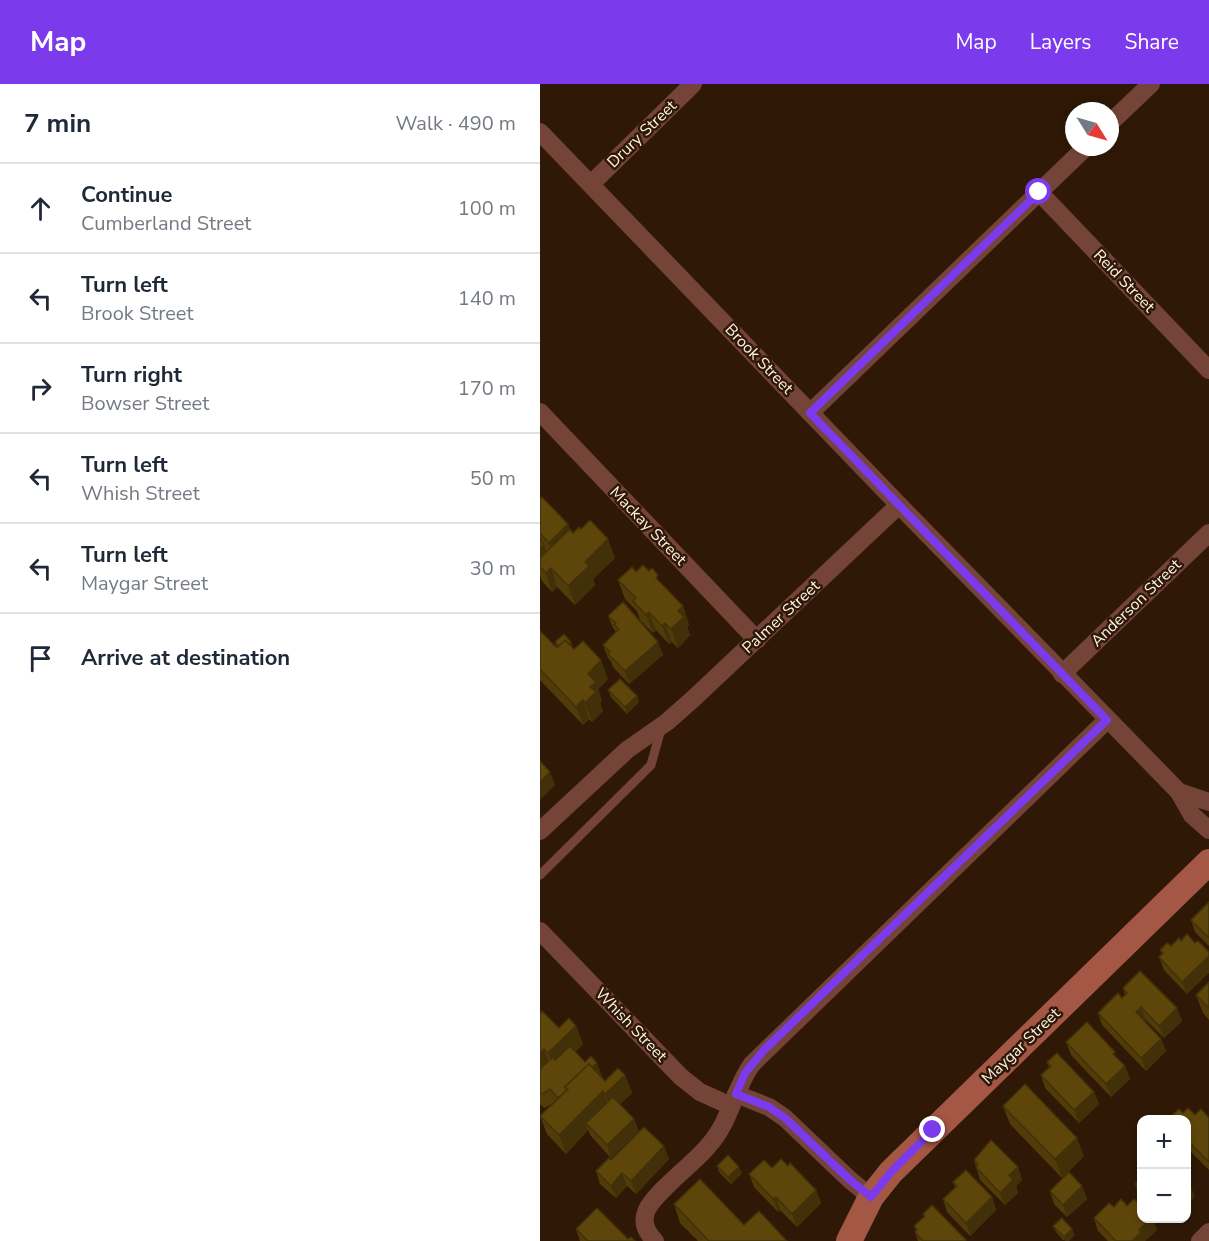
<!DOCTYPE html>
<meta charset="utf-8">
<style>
:root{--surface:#fff;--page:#f6f6f7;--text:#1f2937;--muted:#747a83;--line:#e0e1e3;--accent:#7c3aed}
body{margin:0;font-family:"Nunito Sans",sans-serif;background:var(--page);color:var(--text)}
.controls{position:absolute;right:18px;bottom:18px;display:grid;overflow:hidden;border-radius:12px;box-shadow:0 3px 9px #0003}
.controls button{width:54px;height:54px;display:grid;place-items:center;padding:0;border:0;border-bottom:2px solid var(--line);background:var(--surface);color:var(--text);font:30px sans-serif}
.compass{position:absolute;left:525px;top:18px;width:54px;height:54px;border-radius:50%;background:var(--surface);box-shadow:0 3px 9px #0003;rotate:127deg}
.stop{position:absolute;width:18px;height:18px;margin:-14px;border:4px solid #7c3aed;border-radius:50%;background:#fff}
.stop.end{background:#7c3aed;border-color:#fff;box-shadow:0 2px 6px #0008}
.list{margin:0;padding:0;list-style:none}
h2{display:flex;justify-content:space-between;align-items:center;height:78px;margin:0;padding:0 24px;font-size:26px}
h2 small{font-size:20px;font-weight:400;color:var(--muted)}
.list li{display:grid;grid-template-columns:39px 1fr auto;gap:18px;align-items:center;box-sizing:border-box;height:90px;padding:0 24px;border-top:2px solid var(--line)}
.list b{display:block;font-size:22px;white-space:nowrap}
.list p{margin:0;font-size:20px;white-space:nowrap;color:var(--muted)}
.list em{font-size:20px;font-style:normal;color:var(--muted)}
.icon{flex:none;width:33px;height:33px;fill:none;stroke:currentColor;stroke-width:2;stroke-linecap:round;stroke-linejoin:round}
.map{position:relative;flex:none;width:669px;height:1157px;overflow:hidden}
header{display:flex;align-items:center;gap:36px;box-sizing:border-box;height:84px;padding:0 30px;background:var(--accent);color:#fff}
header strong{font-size:28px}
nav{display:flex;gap:33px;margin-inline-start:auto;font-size:21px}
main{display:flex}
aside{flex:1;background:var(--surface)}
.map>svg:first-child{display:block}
</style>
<header>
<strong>Map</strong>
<nav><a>Map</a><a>Layers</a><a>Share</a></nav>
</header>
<main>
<aside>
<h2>7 min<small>Walk · 490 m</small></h2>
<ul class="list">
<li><svg class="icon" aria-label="ahead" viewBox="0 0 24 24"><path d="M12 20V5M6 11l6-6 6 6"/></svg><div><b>Continue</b><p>Cumberland Street</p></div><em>100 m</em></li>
<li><svg class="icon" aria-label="left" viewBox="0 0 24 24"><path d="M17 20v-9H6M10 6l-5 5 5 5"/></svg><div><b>Turn left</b><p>Brook Street</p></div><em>140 m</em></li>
<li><svg class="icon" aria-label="right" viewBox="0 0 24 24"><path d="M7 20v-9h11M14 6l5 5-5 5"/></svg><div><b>Turn right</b><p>Bowser Street</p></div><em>170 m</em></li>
<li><svg class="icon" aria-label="left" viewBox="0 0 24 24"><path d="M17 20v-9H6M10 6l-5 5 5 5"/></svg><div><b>Turn left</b><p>Whish Street</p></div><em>50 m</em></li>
<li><svg class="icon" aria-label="left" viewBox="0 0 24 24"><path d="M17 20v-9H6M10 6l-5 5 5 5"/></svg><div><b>Turn left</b><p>Maygar Street</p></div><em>30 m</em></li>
<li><svg class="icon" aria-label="arrive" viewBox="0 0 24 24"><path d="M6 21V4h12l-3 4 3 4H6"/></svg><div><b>Arrive at destination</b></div></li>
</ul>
</aside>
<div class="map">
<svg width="669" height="1157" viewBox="0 0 669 1157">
<rect width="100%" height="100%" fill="#2f1906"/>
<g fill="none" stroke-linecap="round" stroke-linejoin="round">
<polyline stroke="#754438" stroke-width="9" points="0,791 111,681 121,645"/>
<g stroke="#754438" stroke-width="18">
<polyline points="570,39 611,0"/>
<polyline points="0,48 359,421 639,708 652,731 669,746"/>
<polyline points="51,100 153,0"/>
<polyline points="499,108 669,286"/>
<polyline points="0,328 217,556"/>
<polyline points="270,329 546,63"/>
<polyline points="522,590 669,449"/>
<polyline points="639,708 669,718"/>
<polyline points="0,747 87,666 127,638 153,615 359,421"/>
<polyline points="0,847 141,993 160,1008 191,1022"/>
<polyline points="196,1010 229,1023 245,1034 310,1096 331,1113"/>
<path d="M 115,1157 C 107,1149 102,1139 106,1128 C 112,1110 155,1079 169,1061 C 190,1038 194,1005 212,980 L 567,636"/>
<polyline points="660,1157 669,1148"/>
</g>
<polyline stroke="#a55745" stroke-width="26" points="309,1157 331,1113 351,1088 669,778"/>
</g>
<g fill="#513c09">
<polygon points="0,415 33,449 75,474 53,495 55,501 35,521 17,503 12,508 2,497 0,491"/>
<polygon points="96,488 121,500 143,522 149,541 147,543 150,551 138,564 132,558 129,560 116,546 113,549 100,536 97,527 85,515 78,496"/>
<polygon points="68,532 123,571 89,600 73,583 71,577 68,574 63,561 76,548 73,544"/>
<polygon points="0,547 17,564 15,558 31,558 33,564 68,595 58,605 62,617 60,619 63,627 52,638 49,635 43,641 0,596"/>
<polygon points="68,606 97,612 99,618 87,630 71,613"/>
<polygon points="669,818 669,862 655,848 651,836"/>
<polygon points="631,862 647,910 624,886 619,873 622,871 620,866"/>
<polygon points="669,898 669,936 663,929 656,911"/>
<polygon points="583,904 642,937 624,954 606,936 604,937 621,955 626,967 606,987 562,941 558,929 582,914 585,911"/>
<polygon points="0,930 19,944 36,942 43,960 35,968 45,978 62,992 61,992 65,997 85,991 92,1009 80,1020 94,1035 99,1047 71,1074 51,1052 48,1046 26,1070 7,1050 0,1032 14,1019 4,1024 0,1020"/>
<polygon points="526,958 578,975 585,982 590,995 571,1013 531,971"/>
<polygon points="507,978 554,1008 559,1020 539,1039 505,1004 501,991 509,983"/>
<polygon points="463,1022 544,1072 522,1094 470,1040"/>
<polygon points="643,1029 669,1034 669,1086 646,1063 646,1035"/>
<polygon points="129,1075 96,1110 87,1102 76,1114 60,1100 56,1087 71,1076"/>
<polygon points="434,1076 478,1083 482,1096 476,1102 478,1109 465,1121 440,1096"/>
<polygon points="177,1082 202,1089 191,1100 179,1088"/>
<polygon points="248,1082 276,1106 281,1119 257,1143 240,1126 238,1128 214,1103 209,1090 232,1084"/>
<polygon points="602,1095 602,1116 599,1113 595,1100"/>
<polygon points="413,1098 452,1113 456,1126 430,1152 407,1128 403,1115 415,1103"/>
<polygon points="542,1102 547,1115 527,1133 514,1120 510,1107"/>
<polygon points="134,1120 204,1141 247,1157 158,1157 140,1139"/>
<polygon points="587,1122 617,1146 605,1157 568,1157 558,1147 554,1134"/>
<polygon points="383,1130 426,1156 426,1157 378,1157 375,1148 376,1147 374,1142 384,1133"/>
<polygon points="513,1142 535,1151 523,1156 516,1148"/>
<polygon points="36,1145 88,1155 95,1157 40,1157"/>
</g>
<g fill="#423108">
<polygon points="28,440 35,458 16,477 9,459"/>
<polygon points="0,452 11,479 0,483"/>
<polygon points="68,455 75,474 53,495 55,501 35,521 28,502 45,478"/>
<polygon points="11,484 17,503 12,508 6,489"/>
<polygon points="143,522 149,541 147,543 150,551 138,564 131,545 138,527"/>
<polygon points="109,528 116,546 113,549 106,531"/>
<polygon points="125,539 132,558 129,560 122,542"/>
<polygon points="118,558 123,571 89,600 85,587"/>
<polygon points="61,576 68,595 58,605 62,617 60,619 63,627 52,638 45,619 50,603 48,590"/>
<polygon points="97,612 99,618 87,630 85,623"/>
<polygon points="43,616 49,635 43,641 36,623"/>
<polygon points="10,688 15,701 0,716 0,698"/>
<polygon points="669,872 669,889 647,910 642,898"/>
<polygon points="601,923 606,936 600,941 596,928"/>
<polygon points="637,924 642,937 624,954 619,942"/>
<polygon points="36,942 43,960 15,988 8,969"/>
<polygon points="621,955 626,967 606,987 601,974"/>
<polygon points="4,965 11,983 0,994 0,969"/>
<polygon points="57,979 62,992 32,1018 28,1005"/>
<polygon points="585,982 590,995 571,1013 566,1000"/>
<polygon points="85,991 92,1009 72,1028 65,1010"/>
<polygon points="63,1007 69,1025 46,1039 48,1046 26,1070 19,1051"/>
<polygon points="554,1008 559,1020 539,1039 534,1026"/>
<polygon points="94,1035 99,1047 71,1074 67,1061"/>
<polygon points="537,1054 544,1072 522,1094 515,1075"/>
<polygon points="124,1062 129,1075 96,1110 91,1097"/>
<polygon points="199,1083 202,1089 191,1100 188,1093"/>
<polygon points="478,1083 482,1096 476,1102 478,1109 465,1121 460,1109 469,1091"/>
<polygon points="82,1089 87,1102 76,1114 71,1102"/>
<polygon points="650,1100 655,1113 646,1121 646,1104"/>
<polygon points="542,1102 547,1115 527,1133 523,1121"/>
<polygon points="276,1106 281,1119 257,1143 252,1130"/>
<polygon points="236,1113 240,1126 238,1128 233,1115"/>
<polygon points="452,1113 456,1126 430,1152 426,1139"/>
<polygon points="610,1134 612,1134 617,1146 605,1157 592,1157 599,1146"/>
<polygon points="622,1134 628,1134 624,1139"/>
<polygon points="532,1145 535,1151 529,1157 525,1157 524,1153"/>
</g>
<g fill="#5e460b" stroke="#423108" stroke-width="1.5">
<polygon points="2,413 28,440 9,459 0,449 0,415"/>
<polygon points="50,436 68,455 45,478 49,482 28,502 11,484 6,489 0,483 0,474 30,445 33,449 39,443 41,445"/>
<polygon points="0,456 4,461 0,464"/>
<polygon points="103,481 109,487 112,484 118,491 116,494 143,522 138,527 144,533 131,545 125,539 122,542 109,528 106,531 93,517 96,514 78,496 92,483 96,488"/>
<polygon points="83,518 118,558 85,587 68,570 70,568 63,561 79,545 74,541 76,539 68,532"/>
<polygon points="0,547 17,564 25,556 34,565 43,557 61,576 48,590 56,598 50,603 56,608 45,619 43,616 36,623 0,585"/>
<polygon points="24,550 31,558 30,560 25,556 19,562 15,558"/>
<polygon points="80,595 97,612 85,623 68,606"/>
<polygon points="0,677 10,688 0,698"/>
<polygon points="669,818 669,854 651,836"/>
<polygon points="647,850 655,859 658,857 669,868 669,872 642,898 619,873 623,869 620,866 627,859 631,862 639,854 641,857"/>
<polygon points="600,887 637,924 619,942 601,923 596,928 621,955 601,974 558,929 578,909 582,914 587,909 583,904"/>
<polygon points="669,898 669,924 656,911"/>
<polygon points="2,927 19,944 29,934 36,942 8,969 4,965 0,969 0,930"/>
<polygon points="547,938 575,968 573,970 585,982 566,1000 526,958"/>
<polygon points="30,962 45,978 51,972 57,979 52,983 49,980 25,1003 27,1006 18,1014 10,1005 0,1011 0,985 13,973 15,976"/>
<polygon points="517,969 554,1008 534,1026 501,991 511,982 507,978"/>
<polygon points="49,980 65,997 78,984 85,991 65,1010 63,1007 19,1051 0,1032 28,1005 25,1003"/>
<polygon points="485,1000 537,1054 515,1075 463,1022"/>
<polygon points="73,1013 94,1035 67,1061 46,1039"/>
<polygon points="648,1024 655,1031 661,1025 669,1034 669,1078 646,1055 646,1035 628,1035 639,1025 643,1029"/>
<polygon points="104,1043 124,1062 91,1097 82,1089 71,1102 56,1087 69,1074 71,1076"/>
<polygon points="451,1056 478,1083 469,1091 473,1096 460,1109 436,1083 438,1080 434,1076"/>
<polygon points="188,1071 199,1083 188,1093 177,1082"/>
<polygon points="241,1075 248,1082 250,1079 276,1106 252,1130 236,1113 233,1115 209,1090 224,1076 232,1084"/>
<polygon points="426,1086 452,1113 426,1139 403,1115 417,1102 413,1098"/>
<polygon points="529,1088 542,1102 523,1121 510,1107"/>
<polygon points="160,1095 204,1141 219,1127 247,1157 169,1157 134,1120"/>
<polygon points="602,1095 602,1108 595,1100"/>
<polygon points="646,1096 650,1100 646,1104"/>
<polygon points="581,1115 587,1122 594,1115 602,1122 602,1134 610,1134 599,1146 601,1148 592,1157 576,1157 554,1134 569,1119 574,1123"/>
<polygon points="392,1121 426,1156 425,1157 383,1157 375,1148 377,1146 374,1142 385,1132 383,1130"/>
<polygon points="57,1124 88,1155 91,1153 95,1157 48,1157 36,1145"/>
<polygon points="522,1134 532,1145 524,1153 513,1142"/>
</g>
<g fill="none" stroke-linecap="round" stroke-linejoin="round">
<polyline stroke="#7c3aed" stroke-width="8" points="393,1046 351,1088 331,1113 310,1096 245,1034 229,1023 196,1010 205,989 224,966 567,636 270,329 499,108"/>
</g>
<g text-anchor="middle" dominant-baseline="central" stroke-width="5" stroke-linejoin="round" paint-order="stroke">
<g font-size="16" fill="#fef1e8" stroke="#2f1906">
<text transform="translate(102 50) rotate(-44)">Drury Street</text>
<text transform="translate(584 197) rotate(46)">Reid Street</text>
<text transform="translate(219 275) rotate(46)">Brook Street</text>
<text transform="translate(108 442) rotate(46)">Mackay Street</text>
<text transform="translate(596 519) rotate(-44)">Anderson Street</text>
<text transform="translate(241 533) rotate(-43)">Palmer Street</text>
<text transform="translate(91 941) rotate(46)">Whish Street</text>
<text transform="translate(481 962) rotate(-44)">Maygar Street</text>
</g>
</g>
</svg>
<div class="controls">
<button>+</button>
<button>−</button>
</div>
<svg class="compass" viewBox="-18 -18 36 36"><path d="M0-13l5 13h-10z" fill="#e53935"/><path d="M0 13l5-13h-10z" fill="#747a83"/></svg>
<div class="stop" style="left:499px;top:108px"></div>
<div class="stop end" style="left:393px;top:1046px"></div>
</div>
</main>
